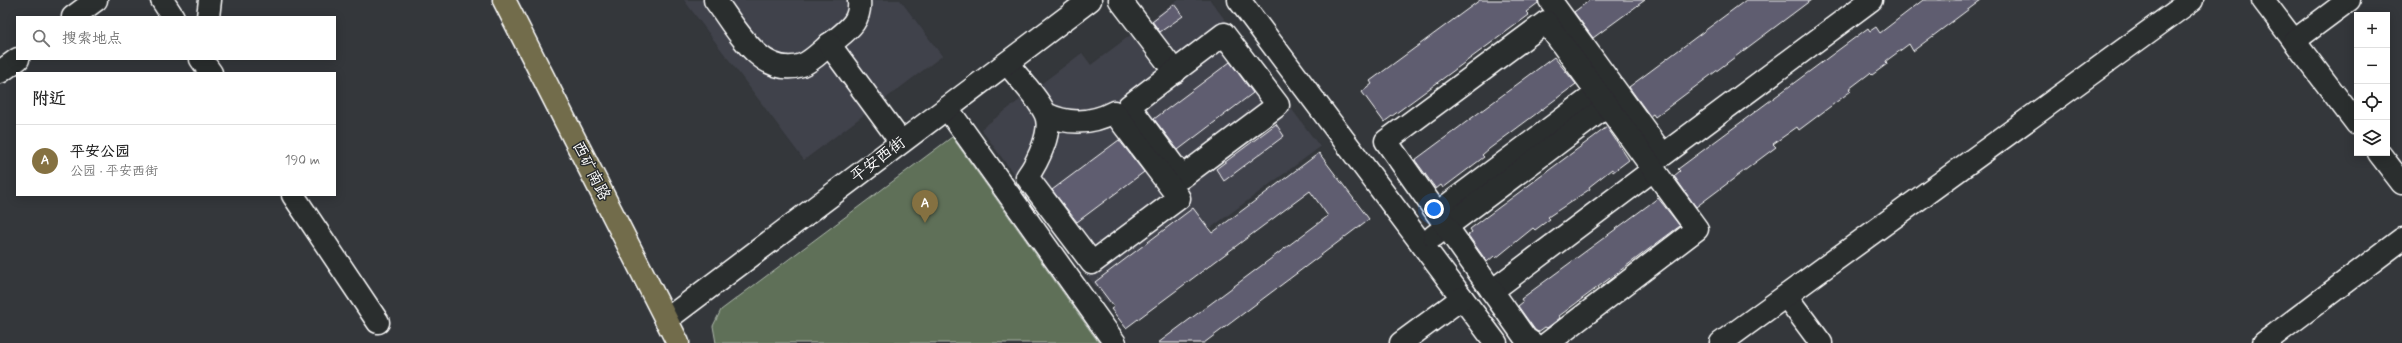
<!DOCTYPE html>
<html lang="zh">
<meta charset="utf-8">
<style>
:root{--surface:#fff;--page:#f2f2f2;--text:#222;--muted:#767676;--line:#e0e0e0;--accent:#857141}
body{margin:0;font-family:Mynerve,"LXGW WenKai TC",sans-serif;background:var(--page);color:var(--text)}
.controls{position:absolute;right:12px;top:12px;display:grid;overflow:hidden;border-radius:0px;box-shadow:0 2px 10px #0003}
.controls button{width:36px;height:36px;display:grid;place-items:center;padding:0;border:0;border-bottom:1px solid var(--line);background:var(--surface);color:var(--text);font:20px sans-serif}
.you{position:absolute;left:1434px;top:209px;width:14px;height:14px;margin:-10px;border:3px solid #fff;border-radius:50%;background:#1a73e8;box-shadow:0 0 0 6px #1a73e833}
.badge{display:grid;place-items:center;width:26px;height:26px;border-radius:50%;background:var(--accent);color:#fff;font-size:13px;font-weight:700}
.pin{position:absolute;translate:-50% -33px;filter:drop-shadow(0 1px 2px #0008)}
.pin::after{content:'';position:absolute;top:21px;width:14px;height:12px;background:inherit;clip-path:polygon(0 0,100% 0,50% 100%)}
.list{margin:0;padding:0;list-style:none}
h2{display:flex;justify-content:space-between;align-items:center;height:52px;margin:0;padding:0 16px;font-size:17px}
h2 small{font-size:13px;font-weight:400;color:var(--muted)}
.list li{display:grid;grid-template-columns:26px 1fr auto;gap:12px;align-items:center;box-sizing:border-box;height:72px;padding:0 16px;border-top:1px solid var(--line)}
.list b{display:block;font-size:15px;white-space:nowrap}
.list p{margin:0;font-size:13px;white-space:nowrap;color:var(--muted)}
.list em{font-size:13px;font-style:normal;color:var(--muted)}
.icon{flex:none;width:22px;height:22px;fill:none;stroke:currentColor;stroke-width:2;stroke-linecap:round;stroke-linejoin:round}
.map{position:relative;flex:none;width:2402px;height:343px;overflow:hidden}
.search{position:absolute;background:var(--surface);box-shadow:0 2px 10px #0003;left:16px;top:16px;width:320px;height:44px;display:flex;align-items:center;gap:10px;box-sizing:border-box;padding:0 14px;border-radius:0px;color:var(--muted);font-size:15px}
.panel{position:absolute;background:var(--surface);box-shadow:0 2px 10px #0003;left:16px;top:72px;width:320px;height:124px;border-radius:0px}
.map>svg:first-child{display:block}
</style>
<div class="map">
<svg width="2402" height="343" viewBox="0 0 2402 343">
<rect width="100%" height="100%" fill="#34373b"/>
<filter id="ink" filterUnits="userSpaceOnUse"><feTurbulence type="fractalNoise" baseFrequency=".025" numOctaves="2"/><feDisplacementMap in="SourceGraphic" scale="8" xChannelSelector="R" yChannelSelector="G"/><feConvolveMatrix kernelMatrix="1 2 1 2 8 2 1 2 1" color-interpolation-filters="sRGB"/></filter>
<g filter="url(#ink)">
<g fill="#41424b">
<polygon points="684,0 900,0 942,56 804,160"/>
<polygon points="1177,0 1210,0 1320,147 1108,304 981,129 1082,53 1091,65"/>
</g>
<polygon fill="#5e7059" stroke="#aeb8ac" points="952,137 1099,343 716,343 713,326 721,310"/>
<g fill="#5e5d6f" stroke="#fff">
<polygon points="1480,0 1538,0 1538,3 1526,12 1529,15 1384,122 1362,92 1372,84 1370,81"/>
<polygon points="1590,0 1645,0 1593,38 1574,12"/>
<polygon points="1746,0 1811,0 1655,117 1653,114 1650,116 1629,87"/>
<polygon points="1923,0 1981,0 1913,51 1909,44 1886,61 1887,64 1872,75 1870,73 1849,89 1851,91 1799,130 1797,127 1773,144 1776,147 1696,207 1674,176 1680,171 1678,169 1868,28 1870,31 1876,27 1880,33"/>
<polygon points="1174,4 1183,16 1160,32 1152,21"/>
<polygon points="1554,57 1576,84 1489,149 1482,155 1484,157 1443,188 1441,185 1436,189 1415,160"/>
<polygon points="1230,62 1253,93 1178,150 1154,119"/>
<polygon points="1276,124 1284,136 1224,181 1216,169"/>
<polygon points="1607,127 1629,160 1613,172 1612,169 1589,187 1590,189 1548,217 1550,219 1535,230 1533,228 1496,258 1494,256 1487,262 1468,235 1472,232 1470,229"/>
<polygon points="1119,140 1144,172 1077,222 1052,190"/>
<polygon points="1319,153 1369,219 1204,343 1158,343 1328,216 1310,191 1126,328 1111,309 1114,307 1095,282 1193,208 1212,233"/>
<polygon points="1658,198 1680,226 1559,316 1560,318 1547,328 1545,327 1538,332 1535,330 1518,306 1523,302 1521,299"/>
</g>
<g fill="none" stroke-linecap="round" stroke-linejoin="round">
<g stroke="#fff" stroke-width="25">
<g id="minor">
<polyline points="162,0 173,17"/>
<path d="M 715,0 C 735,26 761,79 802,65 C 813,61 824,48 834,41 C 849,29 861,21 859,0"/>
<polyline points="1120,0 1175,72"/>
<polyline points="1239,0 1496,343"/>
<polyline points="1550,0 1663,155 1871,0"/>
<polyline points="2263,0 2357,124"/>
<polyline points="73,17 96,0"/>
<polyline points="208,17 210,0"/>
<polygon points="1224,34 1278,105 1182,177 1129,106"/>
<polyline points="2294,41 2349,0"/>
<polyline points="829,44 901,142"/>
<polyline points="201,59 211,73"/>
<path d="M 1007,63 C 1019,79 1036,95 1045,113 C 1054,130 1037,163 1027,177 L 1092,263 L 1179,198 L 1114,112 C 1091,124 1069,125 1046,114"/>
<polyline points="0,72 18,59"/>
<polyline points="947,108 1115,343"/>
<polyline points="2379,153 2402,183"/>
<polyline points="293,195 378,322"/>
<polyline points="1437,213 1597,93"/>
<polyline points="1434,236 1607,106"/>
<polyline points="1492,291 1653,170"/>
<polyline points="1786,296 1821,343"/>
<polyline points="666,320 1090,0"/>
<polyline points="1401,343 1462,298"/>
<polyline points="1532,343 1526,339 1386,141 1546,22 1697,229 1548,343"/>
<polyline points="1721,343 2192,0"/>
<polyline points="2264,343 2402,239"/>
</g>
</g>
<g stroke="#fff" stroke-width="25">
<polyline id="major" points="504,0 678,343"/>
</g>
<use href="#minor" stroke="#2a2d2e" stroke-width="22"/>
<use href="#major" stroke="#726c4b" stroke-width="22"/>
</g>
</g>
<g text-anchor="middle" dominant-baseline="central" stroke-width="3" stroke-linejoin="round" paint-order="stroke">
<g font-size="16" fill="#fff" stroke="#2a2d2e">
<text transform="translate(878 160) rotate(-37)">平安西街</text>
<text transform="translate(591 171) rotate(63)">西矿南路</text>
</g>
</g>
</svg>
<div class="controls">
<button>+</button>
<button>−</button>
<button><svg class="icon" aria-label="locate" viewBox="0 0 24 24"><circle cx="12" cy="12" r="6"/><path d="M12 2v4M12 18v4M2 12h4M18 12h4"/></svg></button>
<button><svg class="icon" aria-label="layers" viewBox="0 0 24 24"><path d="M12 4l9 5-9 5-9-5zM3 14l9 5 9-5"/></svg></button>
</div>
<div class="you"></div>
<div class="pin badge" style="left:925px;top:223px">A</div>
<div class="search"><svg class="icon" aria-label="search" viewBox="0 0 24 24"><circle cx="10" cy="10" r="6"/><path d="M15 15l6 6"/></svg>搜索地点</div>
<section class="panel">
<h2>附近<small></small></h2>
<ul class="list">
<li><span class="badge">A</span><div><b>平安公园</b><p>公园 · 平安西街</p></div><em>190 m</em></li>
</ul>
</section>
</div>
